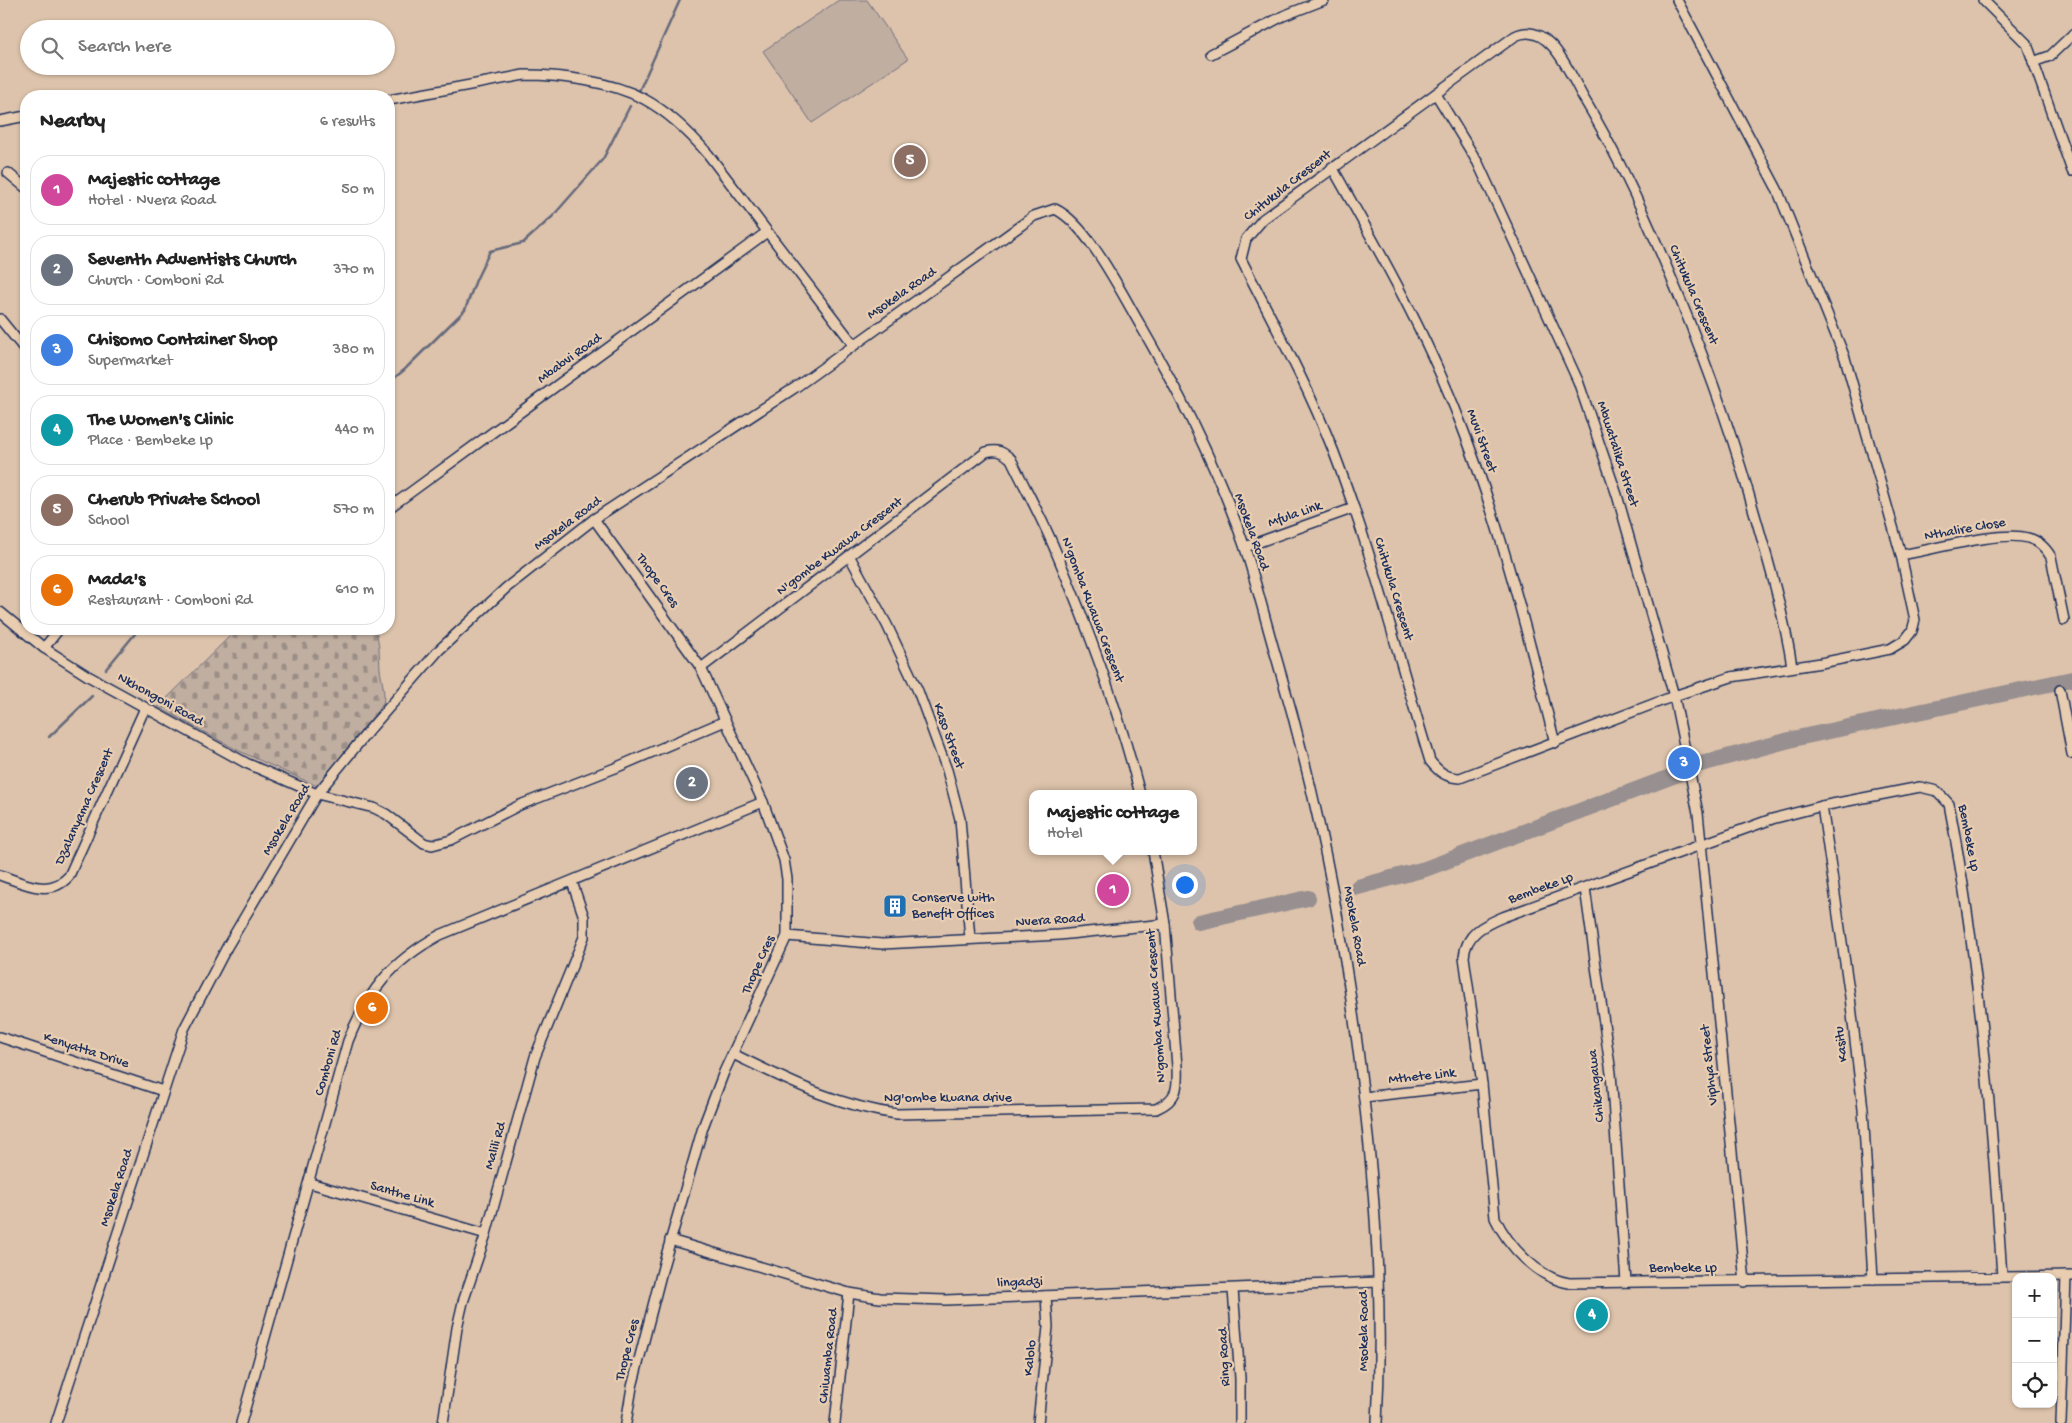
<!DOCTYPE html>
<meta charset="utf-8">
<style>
:root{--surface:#fff;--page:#f6f6f6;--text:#222;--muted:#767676;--line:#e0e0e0;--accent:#d93025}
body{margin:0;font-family:"Gochi Hand",sans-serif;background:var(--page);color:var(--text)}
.controls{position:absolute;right:15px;bottom:15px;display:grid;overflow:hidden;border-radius:10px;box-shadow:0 1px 4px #0004}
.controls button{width:45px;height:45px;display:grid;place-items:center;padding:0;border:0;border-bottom:1px solid var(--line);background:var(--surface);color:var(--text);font:25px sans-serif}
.you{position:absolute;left:1184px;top:884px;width:18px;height:18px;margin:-12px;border:4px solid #fff;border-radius:50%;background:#1a73e8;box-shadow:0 0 0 8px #1a73e833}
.badge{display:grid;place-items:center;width:32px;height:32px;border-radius:50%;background:var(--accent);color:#fff;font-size:16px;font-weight:700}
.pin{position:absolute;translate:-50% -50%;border:2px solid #fff;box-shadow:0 1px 5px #0006}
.popup{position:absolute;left:1029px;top:790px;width:168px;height:65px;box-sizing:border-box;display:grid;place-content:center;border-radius:10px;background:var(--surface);filter:drop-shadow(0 1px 4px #0005);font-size:16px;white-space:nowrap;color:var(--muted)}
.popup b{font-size:19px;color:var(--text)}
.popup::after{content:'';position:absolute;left:50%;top:100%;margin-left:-10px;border:10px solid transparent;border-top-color:var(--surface)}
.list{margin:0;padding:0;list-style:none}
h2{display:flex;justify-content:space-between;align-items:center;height:65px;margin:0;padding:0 20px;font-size:21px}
h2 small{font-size:16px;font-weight:400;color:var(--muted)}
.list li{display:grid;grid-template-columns:32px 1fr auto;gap:15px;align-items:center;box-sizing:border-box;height:70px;margin:0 10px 10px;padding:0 10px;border:1px solid var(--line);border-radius:20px}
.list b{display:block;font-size:19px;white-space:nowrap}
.list p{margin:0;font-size:16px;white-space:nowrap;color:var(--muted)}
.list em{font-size:16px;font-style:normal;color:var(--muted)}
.icon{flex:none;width:28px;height:28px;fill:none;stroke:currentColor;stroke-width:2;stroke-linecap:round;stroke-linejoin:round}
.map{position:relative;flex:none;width:2072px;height:1423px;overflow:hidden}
.search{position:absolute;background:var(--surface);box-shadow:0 1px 4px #0004;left:20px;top:20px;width:375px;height:55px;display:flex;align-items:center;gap:12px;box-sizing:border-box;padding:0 18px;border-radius:28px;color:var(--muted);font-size:19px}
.panel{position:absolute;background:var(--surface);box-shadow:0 1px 4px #0004;left:20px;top:90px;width:375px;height:545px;border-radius:20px}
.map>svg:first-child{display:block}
</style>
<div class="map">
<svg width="2072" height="1423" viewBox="0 0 2072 1423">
<defs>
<pattern id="cemetery-stones" width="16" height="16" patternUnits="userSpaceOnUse" patternTransform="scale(1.25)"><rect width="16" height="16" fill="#c0aea0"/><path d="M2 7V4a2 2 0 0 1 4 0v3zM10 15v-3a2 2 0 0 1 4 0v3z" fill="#9b8e86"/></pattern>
</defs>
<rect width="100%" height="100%" fill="#ddc3ab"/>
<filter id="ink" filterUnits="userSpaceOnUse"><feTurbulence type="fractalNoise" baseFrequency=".02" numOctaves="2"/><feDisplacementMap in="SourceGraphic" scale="10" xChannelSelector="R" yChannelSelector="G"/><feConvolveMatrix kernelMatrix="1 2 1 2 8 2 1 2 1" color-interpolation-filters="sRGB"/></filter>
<g filter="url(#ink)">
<polygon fill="#c0aea0" stroke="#6e6e7f" points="839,0 867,0 908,59 812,123 763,51"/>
<path fill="url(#cemetery-stones)" stroke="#6e6e7f" d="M 237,629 L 375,629 C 380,642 379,655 380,668 C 381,681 386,691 383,704 L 317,786 L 239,751 L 158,707 Z"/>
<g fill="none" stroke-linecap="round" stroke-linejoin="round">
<g stroke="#65697c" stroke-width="2.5">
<polyline points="639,91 680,0"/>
<polyline points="389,382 403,371 465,310 476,280 490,251 523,243 552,217 603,159 630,106"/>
<polyline points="106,669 139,629"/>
<polyline points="49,737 92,696"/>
</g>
<g stroke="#978f90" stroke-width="16">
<polyline points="1701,764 1797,738 2072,679"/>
<polyline points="1358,887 1425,869 1681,773"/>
<polyline points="1199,922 1308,898"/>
</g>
<g stroke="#1b2f5e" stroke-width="12">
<g id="street">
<path d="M 1677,0 L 1777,189 L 1845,358 L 1901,555 L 1915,620 L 1912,631 L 1905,640 L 1890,649 L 1821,663 L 1731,677 L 1674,696 L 1460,778 C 1446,778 1438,771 1430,761 C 1398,657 1372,551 1333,450 C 1307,384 1273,322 1241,259 L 1246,239 L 1263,219 L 1515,36 C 1549,19 1570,74 1583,97 C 1615,150 1641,206 1665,263 C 1698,340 1727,417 1750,498 C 1766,553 1783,609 1792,666"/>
<polyline points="1983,0 2027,44 2072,171"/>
<polyline points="1211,54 1283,16 1324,0"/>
<polyline points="2033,62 2050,56 2072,35"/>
<polyline points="1436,94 1478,163 1578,381 1617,495 1674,696 1698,813 1745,1282"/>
<path d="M 389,100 L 524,75 C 561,75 610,81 644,99 C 668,112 690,133 708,154 L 854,345"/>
<polyline points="0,121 26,116"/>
<path d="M 1332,167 C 1379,250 1427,335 1461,424 C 1501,527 1528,635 1555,743"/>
<polyline points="8,173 26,188"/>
<polyline points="0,319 26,351"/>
<polyline points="389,508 767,232"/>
<polyline points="594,519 701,668 763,802 784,860 787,879 787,936 724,1072 703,1127 664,1263 632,1387 626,1423"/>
<polyline points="1245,547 1354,508"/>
<path d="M 1901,555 C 1931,550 2002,530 2028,538 C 2039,541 2046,548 2051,557 L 2064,620"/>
<polyline points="850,557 887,625 918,691 947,770 960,819 970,939"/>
<polyline points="0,612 44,648 88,676 246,763 317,794 374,808 386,814 424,843 432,845 451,840 520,805 615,768 725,721"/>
<polyline points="44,648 59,629"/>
<path d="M 701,668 L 986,452 C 997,449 1002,451 1011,459 C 1026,490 1043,520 1056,552 C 1089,630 1119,712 1140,794"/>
<polyline points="2060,690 2072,754"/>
<polyline points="1822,806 1850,997 1863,1109 1873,1279"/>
<path d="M 0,875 C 23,883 50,898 69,876 L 145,708"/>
<polyline points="1585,888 1611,1073 1626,1282"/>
<polyline points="787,936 882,944 1059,935 1165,924"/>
<polyline points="0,1037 163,1091"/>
<path d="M 733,1054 C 787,1080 836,1106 897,1114 L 1156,1109 C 1178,1099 1178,1088 1177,1066 L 1165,924 L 1153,851"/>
<polyline points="1364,1097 1482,1084"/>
<polyline points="310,1183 486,1234"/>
<polyline points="670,1240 849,1293 880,1298 946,1300 1378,1282"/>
<path d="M 2002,1277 C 1992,1118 1979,960 1949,804 L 1937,791 L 1920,787 L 1822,806 L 1772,819 L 1503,917 C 1484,925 1466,933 1464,957 L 1482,1084 L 1495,1218 C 1508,1246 1538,1278 1569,1283 L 2072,1276"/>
<polyline points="1233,1290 1240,1378 1240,1423"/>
<path d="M 56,1423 L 184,1029 L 227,947 L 317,794 L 371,728 L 439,650 L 506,588 L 594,519 L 796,387 L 1034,216 L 1055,209 C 1087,224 1120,290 1138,321 C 1179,392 1219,471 1245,548 C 1257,585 1266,623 1277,660 C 1315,788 1341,918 1358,1050 C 1374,1174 1384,1299 1377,1423"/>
<path d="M 241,1423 L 348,1041 C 368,991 392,961 440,935 L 763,802"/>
<polyline points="443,1423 457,1328 463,1302 486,1234 535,1057 584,937 584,917 572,882"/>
<polyline points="835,1423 849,1293"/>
<polyline points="1038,1423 1048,1327 1046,1296"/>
<polyline points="2061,1423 2066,1276"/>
</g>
</g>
<use href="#street" stroke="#e9cdb0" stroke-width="9"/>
</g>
</g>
<defs>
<g id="building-square" transform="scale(1.25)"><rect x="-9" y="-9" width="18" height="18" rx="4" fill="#1f6fb2" stroke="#e9cdb0"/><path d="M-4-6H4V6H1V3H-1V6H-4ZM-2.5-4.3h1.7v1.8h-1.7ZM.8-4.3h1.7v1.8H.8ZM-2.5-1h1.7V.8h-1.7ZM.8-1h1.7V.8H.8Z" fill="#fff"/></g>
</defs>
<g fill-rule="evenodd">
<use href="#building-square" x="895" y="906"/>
</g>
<g text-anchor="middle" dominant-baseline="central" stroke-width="4.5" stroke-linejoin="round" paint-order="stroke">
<g font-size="14" fill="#1b2f5e" stroke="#e9cdb0">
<text transform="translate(1288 186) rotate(-38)">Chitukula Crescent</text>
<text transform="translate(902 294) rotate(-35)">Msokela Road</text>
<text transform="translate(1693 295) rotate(67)">Chitukula Crescent</text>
<text transform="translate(570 359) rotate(-36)">Mbabvi Road</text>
<text transform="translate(1481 441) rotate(70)">Muvi Street</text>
<text transform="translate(1617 454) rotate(72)">Mbwatalika Street</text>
<text transform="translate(1295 515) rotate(-19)">Mfula Link</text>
<text transform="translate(568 524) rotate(-37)">Msokela Road</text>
<text transform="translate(1965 530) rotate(-10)">Nthalire Close</text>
<text transform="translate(1251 532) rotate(70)">Msokela Road</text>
<text transform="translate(840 547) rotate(-37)">N'gombe Kwawa Crescent</text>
<text transform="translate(657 581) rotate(54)">Thope Cres</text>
<text transform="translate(1393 589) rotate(73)">Chitukula Crescent</text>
<text transform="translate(1092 610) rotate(69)">N'gomba Kwawa Crescent</text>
<text transform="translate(160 700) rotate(29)">Nkhongoni Road</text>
<text transform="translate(948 736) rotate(70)">Kaso Street</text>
<text transform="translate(85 807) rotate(-66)">Dzalanyama Crescent</text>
<text transform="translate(287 820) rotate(-59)">Msokela Road</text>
<text transform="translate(1968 838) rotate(79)">Bembeke Lp</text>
<text transform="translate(1541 889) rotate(-20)">Bembeke Lp</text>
<text transform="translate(1050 921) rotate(-4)">Nvera Road</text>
<text transform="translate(1354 926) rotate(80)">Msokela Road</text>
<text transform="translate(759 965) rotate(-66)">Thope Cres</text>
<text transform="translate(1157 1006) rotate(-94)">N'gomba Kwawa Crescent</text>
<text transform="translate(1842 1044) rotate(-97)">Kasitu</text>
<text transform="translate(86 1051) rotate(18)">Kenyatta Drive</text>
<text transform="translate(329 1063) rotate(-74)">Comboni Rd</text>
<text transform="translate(1710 1065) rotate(-96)">Viphya Street</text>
<text transform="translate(1422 1077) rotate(-6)">Mthete Link</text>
<text transform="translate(1597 1086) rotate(-96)">Chikangawa</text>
<text x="948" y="1098">Ng'ombe kwana drive</text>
<text transform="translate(496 1146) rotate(-74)">Malili Rd</text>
<text transform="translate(117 1188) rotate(-72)">Msokela Road</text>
<text transform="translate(402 1195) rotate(16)">Santhe Link</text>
<text x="1683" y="1268">Bembeke Lp</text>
<text transform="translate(1020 1283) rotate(-2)">lingadzi</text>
<text transform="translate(1364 1331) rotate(-90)">Msokela Road</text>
<text transform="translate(628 1350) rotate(-76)">Thope Cres</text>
<text transform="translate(829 1356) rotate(-84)">Chiwamba Road</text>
<text transform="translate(1225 1357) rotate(-93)">Ring Road</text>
<text transform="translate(1031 1358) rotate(-84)">Kalolo</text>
</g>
<g font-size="14" fill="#1b2f5e" stroke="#e9cdb0" text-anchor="start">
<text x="912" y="898">Conserve with<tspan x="912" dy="16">Benefit Offices</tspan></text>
</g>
</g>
</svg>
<div class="controls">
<button>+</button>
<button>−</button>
<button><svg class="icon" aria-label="locate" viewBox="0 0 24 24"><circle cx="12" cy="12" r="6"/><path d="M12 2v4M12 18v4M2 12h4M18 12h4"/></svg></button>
</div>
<div class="you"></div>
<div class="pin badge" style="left:1113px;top:890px;background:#d1479c">1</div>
<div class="popup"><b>Majestic cottage</b>Hotel</div>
<div class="pin badge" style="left:692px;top:783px;background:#6b7280">2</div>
<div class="pin badge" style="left:1684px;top:763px;background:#3f7fe0">3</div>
<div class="pin badge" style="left:1592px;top:1315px;background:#0f9aa8">4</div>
<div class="pin badge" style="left:910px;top:161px;background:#8d6e63">5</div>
<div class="pin badge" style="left:372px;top:1008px;background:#e8710a">6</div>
<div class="search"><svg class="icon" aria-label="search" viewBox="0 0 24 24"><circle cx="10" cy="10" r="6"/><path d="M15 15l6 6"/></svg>Search here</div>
<section class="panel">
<h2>Nearby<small>6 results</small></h2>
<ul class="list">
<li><span class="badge" style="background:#d1479c">1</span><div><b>Majestic cottage</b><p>Hotel · Nvera Road</p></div><em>50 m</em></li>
<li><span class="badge" style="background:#6b7280">2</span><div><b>Seventh Adventists Church</b><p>Church · Comboni Rd</p></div><em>370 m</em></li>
<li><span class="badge" style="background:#3f7fe0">3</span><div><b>Chisomo Container Shop</b><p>Supermarket</p></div><em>380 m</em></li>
<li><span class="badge" style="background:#0f9aa8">4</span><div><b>The Women's Clinic</b><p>Place · Bembeke Lp</p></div><em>440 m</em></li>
<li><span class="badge" style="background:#8d6e63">5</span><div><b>Cherub Private School</b><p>School</p></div><em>570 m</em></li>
<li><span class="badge" style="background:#e8710a">6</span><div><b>Mada's</b><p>Restaurant · Comboni Rd</p></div><em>610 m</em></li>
</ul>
</section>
</div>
